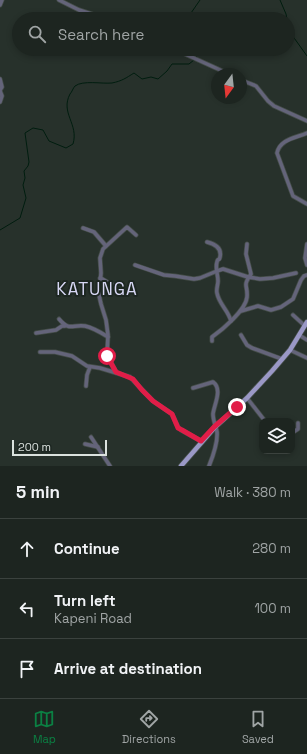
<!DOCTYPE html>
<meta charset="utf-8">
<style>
:root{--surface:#1d2520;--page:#2a312d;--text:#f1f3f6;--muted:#a0a5a5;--line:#3b423e;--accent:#0b8043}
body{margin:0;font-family:"Space Grotesk",sans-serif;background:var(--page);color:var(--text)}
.controls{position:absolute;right:12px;bottom:12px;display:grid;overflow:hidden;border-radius:8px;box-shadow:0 2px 6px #0003}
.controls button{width:36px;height:36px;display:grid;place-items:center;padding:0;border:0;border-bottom:1px solid var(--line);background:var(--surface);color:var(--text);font:20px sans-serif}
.compass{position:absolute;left:211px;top:68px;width:36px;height:36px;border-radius:50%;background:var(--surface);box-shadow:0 2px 6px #0003;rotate:195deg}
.scale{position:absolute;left:12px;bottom:10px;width:95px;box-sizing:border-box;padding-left:4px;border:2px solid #dbe2de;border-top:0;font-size:11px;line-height:14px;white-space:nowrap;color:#dbe2de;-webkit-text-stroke:3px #1d2722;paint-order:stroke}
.stop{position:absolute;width:12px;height:12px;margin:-9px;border:3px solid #e11d48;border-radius:50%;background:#fff}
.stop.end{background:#e11d48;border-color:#fff;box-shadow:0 1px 4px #0008}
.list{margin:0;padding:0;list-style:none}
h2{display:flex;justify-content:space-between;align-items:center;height:52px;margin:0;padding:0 16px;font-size:17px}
h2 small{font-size:13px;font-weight:400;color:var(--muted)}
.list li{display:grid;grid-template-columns:26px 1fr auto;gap:12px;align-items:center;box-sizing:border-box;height:60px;padding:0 16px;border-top:1px solid var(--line)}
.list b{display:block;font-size:15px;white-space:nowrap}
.list p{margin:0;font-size:13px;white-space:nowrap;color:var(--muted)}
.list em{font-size:13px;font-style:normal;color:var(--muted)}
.icon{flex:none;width:22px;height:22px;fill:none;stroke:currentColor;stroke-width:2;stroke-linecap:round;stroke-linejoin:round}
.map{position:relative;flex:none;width:307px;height:466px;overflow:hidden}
.search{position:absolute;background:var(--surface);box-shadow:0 2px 6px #0003;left:12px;right:12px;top:12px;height:44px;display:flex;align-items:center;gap:10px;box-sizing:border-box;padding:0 14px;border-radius:22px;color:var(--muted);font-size:15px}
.sheet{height:232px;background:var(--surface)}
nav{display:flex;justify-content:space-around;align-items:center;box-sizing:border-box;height:56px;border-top:1px solid var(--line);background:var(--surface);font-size:11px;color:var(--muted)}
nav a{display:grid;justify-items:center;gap:2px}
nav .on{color:var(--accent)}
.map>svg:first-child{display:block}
</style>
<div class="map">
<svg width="307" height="466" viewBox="0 0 307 466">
<rect width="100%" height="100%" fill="#27312b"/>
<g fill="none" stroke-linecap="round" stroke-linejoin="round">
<g stroke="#001d0f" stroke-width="1">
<polyline points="280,0 286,14 287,19"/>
<polyline points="189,19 191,13 200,0"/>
<polyline points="288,28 292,35 307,56"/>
<polyline points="196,57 204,49"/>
<path d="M 0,230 L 20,218 L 26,198 L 23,185 L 25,178 L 24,171 L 28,166 L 29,162 L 25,133 L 33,128 L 43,130 L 49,141 L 66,148 L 73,144 C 79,124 60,113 70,94 C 72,92 73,88 75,86 C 83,80 102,84 112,83 C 122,81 126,78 134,73 L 142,79 L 151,77 L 158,79 L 167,71 L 172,64 L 189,64 L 194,60"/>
</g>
<g stroke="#444d48" stroke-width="5">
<g id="minor">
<polyline points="59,0 79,10 107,19"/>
<polyline points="0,5 2,0"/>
<polyline points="174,49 229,74"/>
<polyline points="0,79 2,87 0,90"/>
<polyline points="241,80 256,86 268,101 274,106 307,121"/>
<polyline points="0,91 2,96 0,102"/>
<path d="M 307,133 C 296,138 280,139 277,153 L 293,196 L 307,204"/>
<polyline points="83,228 94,232 106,246"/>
<path d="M 207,242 C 215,244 222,248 220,257 C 219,262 218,257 217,262 C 215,268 218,275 218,281 C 218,285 216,289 217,293 C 219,304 228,310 231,321"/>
<polyline points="307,244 305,258 307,265"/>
<polyline points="135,265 164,275 175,276 194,279 200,278 217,271 223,269 248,277 260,279 273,278 296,273"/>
<path d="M 100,278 C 106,280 108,284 114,285"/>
<polyline points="241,311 258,306 271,310 281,307 293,299 301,280 304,276 307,275"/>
<polyline points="293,315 305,326"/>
<path d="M 59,319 C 70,332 72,324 85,326 C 94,328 100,332 108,337"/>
<polyline points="36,333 56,330 62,326 65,326"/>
<polyline points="241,335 247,345 252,348 282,359"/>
<polyline points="299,335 307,340"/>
<path d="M 212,341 L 212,337 C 222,330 246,310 247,297 C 248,284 242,287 251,274 L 246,254 L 247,244"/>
<polyline points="290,350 307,358"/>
<polyline points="40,352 55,352 72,356 87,366 100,368 130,377 153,401 172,414 178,427 181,430 201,441"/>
<polyline points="116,372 107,355 108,335 106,320 101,304 99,295 101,273 100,258 103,249 127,227 136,235"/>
<polyline points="86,386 87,375 90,367"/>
<path d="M 193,388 L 213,382 C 223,389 214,405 213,414 C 213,421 216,426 217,432 C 218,443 213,456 209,466"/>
<polyline points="247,398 265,421"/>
<polyline points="292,433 298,429 298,423"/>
<polyline points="91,437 110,466"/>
<polyline points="85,444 98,447"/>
</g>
</g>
<g stroke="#444d48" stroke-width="6">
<polyline id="major" points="181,466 215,427 247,398 272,371 290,350 307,322"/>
</g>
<use href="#minor" stroke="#64647a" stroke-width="3.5"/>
<use href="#major" stroke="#9a98c6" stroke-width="4.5"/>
</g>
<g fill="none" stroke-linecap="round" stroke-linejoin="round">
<polyline stroke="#e11d48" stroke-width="5" points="107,356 116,372 133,379 142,390 153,401 172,414 178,428 182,430 201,441 214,427 237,407"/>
</g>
<g text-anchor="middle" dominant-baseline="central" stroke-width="4" stroke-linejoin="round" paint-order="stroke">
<g font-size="17" letter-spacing="1" fill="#d7d7f4" stroke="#1d2722">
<text x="97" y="289">KATUNGA</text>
</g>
</g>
</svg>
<div class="controls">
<button><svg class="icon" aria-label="layers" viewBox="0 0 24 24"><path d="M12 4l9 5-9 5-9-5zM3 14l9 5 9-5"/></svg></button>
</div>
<svg class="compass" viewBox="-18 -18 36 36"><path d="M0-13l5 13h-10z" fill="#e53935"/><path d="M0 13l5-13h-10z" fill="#a0a5a5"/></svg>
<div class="scale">200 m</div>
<div class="stop" style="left:107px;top:356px"></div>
<div class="stop end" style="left:237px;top:407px"></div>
<div class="search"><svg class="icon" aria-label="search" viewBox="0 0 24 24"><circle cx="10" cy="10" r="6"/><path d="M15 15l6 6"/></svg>Search here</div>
</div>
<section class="sheet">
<h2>5 min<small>Walk · 380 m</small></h2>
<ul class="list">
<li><svg class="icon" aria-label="ahead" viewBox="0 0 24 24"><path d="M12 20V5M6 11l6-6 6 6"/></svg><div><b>Continue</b></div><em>280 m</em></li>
<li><svg class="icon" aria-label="left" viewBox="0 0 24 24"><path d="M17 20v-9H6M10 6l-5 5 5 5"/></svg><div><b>Turn left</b><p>Kapeni Road</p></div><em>100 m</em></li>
<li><svg class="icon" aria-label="arrive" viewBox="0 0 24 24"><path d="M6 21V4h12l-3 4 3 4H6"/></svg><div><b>Arrive at destination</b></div></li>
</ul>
</section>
<nav>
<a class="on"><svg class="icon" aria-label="map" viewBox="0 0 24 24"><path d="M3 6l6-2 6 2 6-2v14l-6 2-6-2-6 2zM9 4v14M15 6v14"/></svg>Map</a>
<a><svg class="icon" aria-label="directions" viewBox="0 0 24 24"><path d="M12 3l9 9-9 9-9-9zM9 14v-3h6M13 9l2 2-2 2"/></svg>Directions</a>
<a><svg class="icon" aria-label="saved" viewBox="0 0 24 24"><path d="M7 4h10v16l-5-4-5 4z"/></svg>Saved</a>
</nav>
